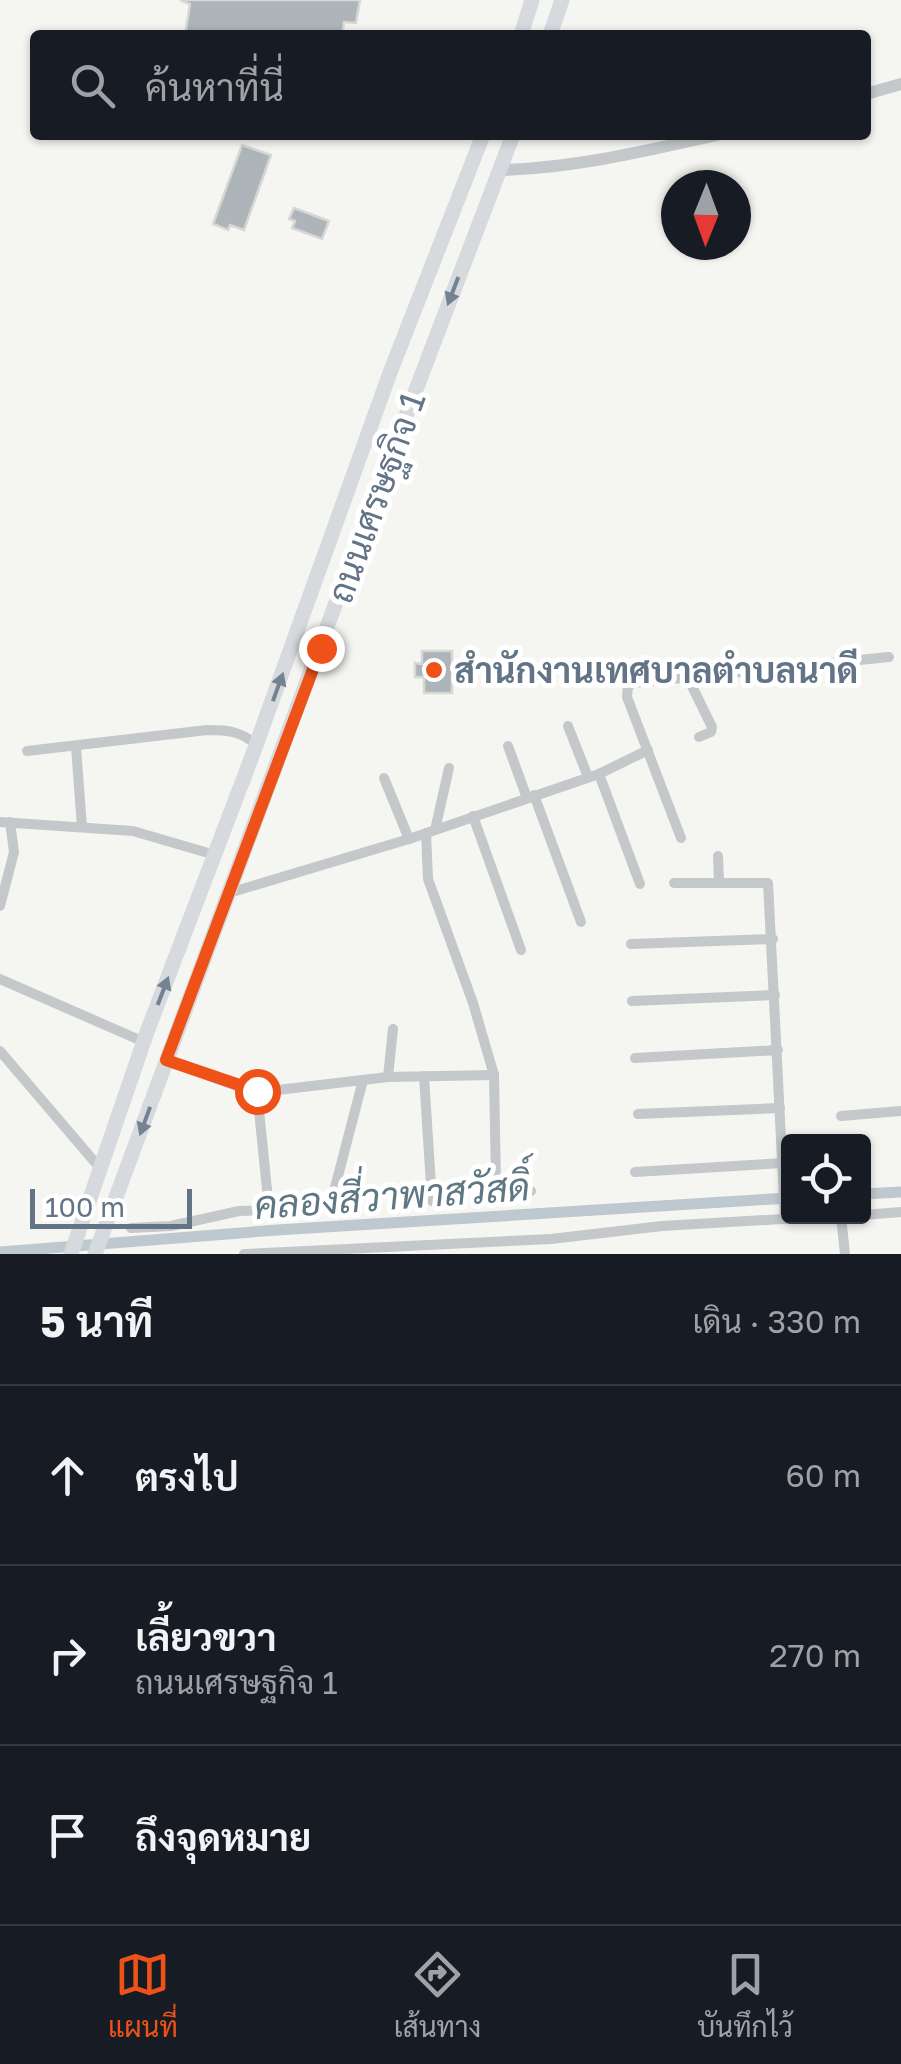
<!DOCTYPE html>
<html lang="th">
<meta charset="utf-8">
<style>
:root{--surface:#171b24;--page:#242831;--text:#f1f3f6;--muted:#9ea1a6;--line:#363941;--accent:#ef5218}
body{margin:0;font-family:"Golos Text",Sarabun,sans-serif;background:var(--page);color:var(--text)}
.controls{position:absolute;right:30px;bottom:30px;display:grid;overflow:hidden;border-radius:10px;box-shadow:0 2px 8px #0004}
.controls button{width:90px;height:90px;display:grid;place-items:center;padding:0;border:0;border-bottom:2px solid var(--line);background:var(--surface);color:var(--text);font:50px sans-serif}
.compass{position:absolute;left:661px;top:170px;width:90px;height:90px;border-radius:50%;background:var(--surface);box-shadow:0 2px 8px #0004;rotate:181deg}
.scale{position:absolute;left:30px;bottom:25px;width:162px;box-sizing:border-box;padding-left:10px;border:5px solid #627485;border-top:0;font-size:28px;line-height:35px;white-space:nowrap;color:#627485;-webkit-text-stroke:8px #fff;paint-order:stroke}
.stop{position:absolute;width:30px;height:30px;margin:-22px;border:8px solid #ef5218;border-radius:50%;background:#fff}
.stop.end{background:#ef5218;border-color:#fff;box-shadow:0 2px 10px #0008}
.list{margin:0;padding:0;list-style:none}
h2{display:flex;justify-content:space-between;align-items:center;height:130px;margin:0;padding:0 40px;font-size:42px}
h2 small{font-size:32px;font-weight:400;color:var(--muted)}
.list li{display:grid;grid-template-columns:65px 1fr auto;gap:30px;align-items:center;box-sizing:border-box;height:180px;padding:0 40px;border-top:2px solid var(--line)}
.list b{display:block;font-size:38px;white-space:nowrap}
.list p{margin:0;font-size:32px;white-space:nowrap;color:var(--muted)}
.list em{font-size:32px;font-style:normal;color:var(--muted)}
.icon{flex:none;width:55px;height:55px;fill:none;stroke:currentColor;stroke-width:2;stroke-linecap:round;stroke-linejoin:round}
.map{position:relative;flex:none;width:901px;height:1254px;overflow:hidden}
.search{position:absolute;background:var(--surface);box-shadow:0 2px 8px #0004;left:30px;right:30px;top:30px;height:110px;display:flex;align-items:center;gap:25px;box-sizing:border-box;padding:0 35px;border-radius:10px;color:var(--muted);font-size:38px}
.sheet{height:670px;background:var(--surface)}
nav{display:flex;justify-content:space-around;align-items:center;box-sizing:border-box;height:140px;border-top:2px solid var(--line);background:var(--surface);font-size:28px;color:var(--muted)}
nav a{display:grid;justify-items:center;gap:5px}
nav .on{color:var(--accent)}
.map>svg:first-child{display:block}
</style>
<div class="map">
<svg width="901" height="1254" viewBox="0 0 901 1254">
<rect width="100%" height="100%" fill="#f5f6f1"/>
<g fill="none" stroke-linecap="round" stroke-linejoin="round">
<g stroke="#bdc9ce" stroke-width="11">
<polyline points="864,1194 901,1192"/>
<polyline points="0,1252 277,1230 788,1198"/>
</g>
</g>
<g fill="#adb4ba" stroke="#d7d7d4" stroke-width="2.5">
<polygon points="180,0 360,0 356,23 344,22 342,35 185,35 190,4"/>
<polygon points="242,145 271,155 244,230 230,225 228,230 213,224"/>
<polygon points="294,208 329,221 322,239 292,228 295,221 289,219"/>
<polygon points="422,651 452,651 452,693 424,693 424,677 415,677 415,663 422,664"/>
</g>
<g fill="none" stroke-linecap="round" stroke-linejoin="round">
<g stroke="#c4c8cb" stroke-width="10">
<polyline points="688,678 712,727 711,732 699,737"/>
<polyline points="568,726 588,777"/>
<polyline points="508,746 527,798"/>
<polyline points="76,747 82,827"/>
<path d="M 27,751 L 207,730 C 228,730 240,731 257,745"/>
<polyline points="599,774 640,884"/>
<polyline points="384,778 409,839"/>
<polyline points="534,795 581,922"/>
<polyline points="473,816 521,950"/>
<polyline points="0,822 133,831 215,855"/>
<polyline points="435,830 449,768"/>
<polyline points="426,833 428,879 473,1003 494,1075 496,1183 500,1188 531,1191"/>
<polyline points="681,838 627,697 628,686 633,683 889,657"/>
<polyline points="718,856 719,882"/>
<polyline points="674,883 768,883 785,1218"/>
<polyline points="229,893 409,839 599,774 648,750"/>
<polyline points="0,906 14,852 10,822"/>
<polyline points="631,944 773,939"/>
<polyline points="0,979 144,1042"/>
<polyline points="632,1001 775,995"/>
<polyline points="0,1051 99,1167"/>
<polyline points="635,1058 778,1050"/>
<polyline points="166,1060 237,1086 269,1091 388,1077 494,1075"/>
<polyline points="424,1076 432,1201"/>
<polyline points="388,1077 393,1029"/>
<polyline points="257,1091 269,1209"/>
<polyline points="638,1114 780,1108"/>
<polyline points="841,1116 901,1111"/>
<polyline points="635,1172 783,1163"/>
<polyline points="332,1199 363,1080"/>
<polyline points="864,1215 901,1212"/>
<polyline points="841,1216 845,1254"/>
<polyline points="131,1228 171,1226 239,1211 298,1209"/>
<polyline points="244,1254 551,1239 662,1226 833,1216"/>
</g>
<g stroke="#c4c8cb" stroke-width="12">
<polyline points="866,94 901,84"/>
<path d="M 501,170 C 575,168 645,151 717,135"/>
</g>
<g stroke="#d6dadf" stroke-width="15">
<polyline points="521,35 532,0"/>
<polyline points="550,35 562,0"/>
<polyline points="71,1254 147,1032 251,759 391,370 483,135"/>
<polyline points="95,1254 374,500 513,135"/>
</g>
</g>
<defs><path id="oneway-solid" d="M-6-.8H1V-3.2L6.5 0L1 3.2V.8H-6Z" transform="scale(2.5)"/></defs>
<g fill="#738392">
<use href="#oneway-solid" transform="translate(453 291) rotate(111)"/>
<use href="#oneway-solid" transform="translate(278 687) rotate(-70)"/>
<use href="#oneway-solid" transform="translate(163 991) rotate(-69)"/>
<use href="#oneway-solid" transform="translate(145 1121) rotate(110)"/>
</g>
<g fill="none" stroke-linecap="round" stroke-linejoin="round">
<polyline stroke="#ef5218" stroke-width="12" points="257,1091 166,1060 321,648"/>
</g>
<circle fill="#ef5218" stroke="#fff" stroke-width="4" cx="434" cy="670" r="10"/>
<g text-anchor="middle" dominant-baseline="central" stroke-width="10" stroke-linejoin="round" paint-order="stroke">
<g font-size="35" fill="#627485" stroke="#fff">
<text transform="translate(376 497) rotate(-70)">ถนนเศรษฐกิจ 1</text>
</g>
<g font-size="35" font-weight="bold" fill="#627485" stroke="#fff" text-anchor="start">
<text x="454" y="670">สำนักงานเทศบาลตำบลนาดี</text>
</g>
<g font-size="38" font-style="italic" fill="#5e7782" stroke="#fff">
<text transform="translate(392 1195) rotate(-4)">คลองสี่วาพาสวัสดิ์</text>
</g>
</g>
</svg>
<div class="controls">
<button><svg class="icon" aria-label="locate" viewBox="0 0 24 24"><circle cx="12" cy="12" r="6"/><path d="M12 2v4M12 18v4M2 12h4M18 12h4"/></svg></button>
</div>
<svg class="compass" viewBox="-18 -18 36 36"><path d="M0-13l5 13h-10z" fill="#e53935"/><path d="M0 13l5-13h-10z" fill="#9ea1a6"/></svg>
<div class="scale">100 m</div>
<div class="stop" style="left:257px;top:1091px"></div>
<div class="stop end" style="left:321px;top:648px"></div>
<div class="search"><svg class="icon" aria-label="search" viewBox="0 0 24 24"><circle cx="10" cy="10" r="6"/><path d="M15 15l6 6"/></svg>ค้นหาที่นี่</div>
</div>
<section class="sheet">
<h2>5 นาที<small>เดิน · 330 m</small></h2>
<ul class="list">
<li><svg class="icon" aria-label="ahead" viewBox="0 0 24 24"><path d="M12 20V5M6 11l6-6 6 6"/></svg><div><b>ตรงไป</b></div><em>60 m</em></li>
<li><svg class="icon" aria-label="right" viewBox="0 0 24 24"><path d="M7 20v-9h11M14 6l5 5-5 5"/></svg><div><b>เลี้ยวขวา</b><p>ถนนเศรษฐกิจ 1</p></div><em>270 m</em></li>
<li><svg class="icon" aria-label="arrive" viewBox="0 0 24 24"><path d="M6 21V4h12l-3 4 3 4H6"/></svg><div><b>ถึงจุดหมาย</b></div></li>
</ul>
</section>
<nav>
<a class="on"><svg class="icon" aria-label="map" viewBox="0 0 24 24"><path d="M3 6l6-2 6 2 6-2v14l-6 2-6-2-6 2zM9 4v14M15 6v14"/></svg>แผนที่</a>
<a><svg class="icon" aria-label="directions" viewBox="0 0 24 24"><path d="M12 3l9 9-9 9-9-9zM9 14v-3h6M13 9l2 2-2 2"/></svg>เส้นทาง</a>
<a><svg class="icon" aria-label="saved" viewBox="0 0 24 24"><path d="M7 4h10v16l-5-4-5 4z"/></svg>บันทึกไว้</a>
</nav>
